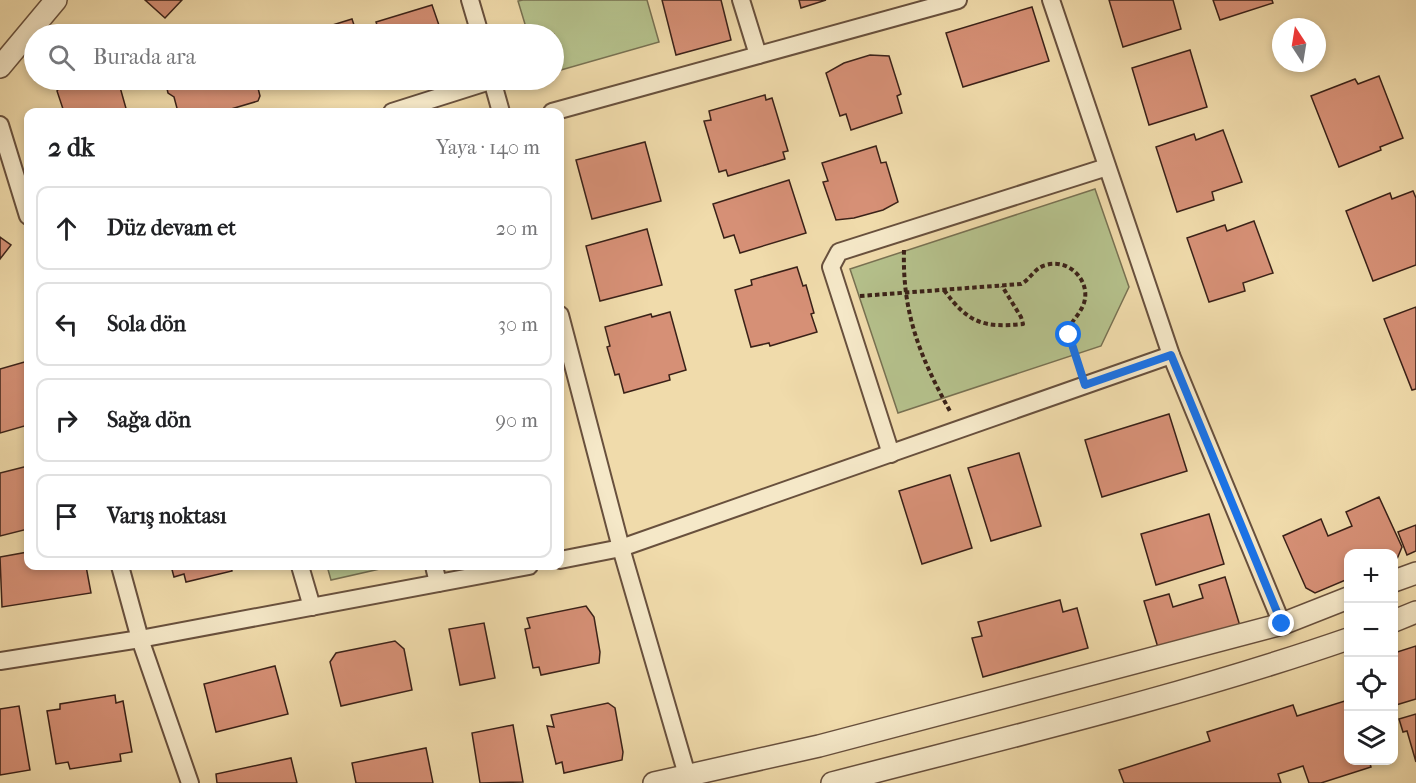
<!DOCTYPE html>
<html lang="tr">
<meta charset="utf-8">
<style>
:root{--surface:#fff;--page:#f2f2f2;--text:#202124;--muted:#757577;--line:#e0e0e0}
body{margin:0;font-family:"IM FELL French Canon",serif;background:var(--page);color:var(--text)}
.controls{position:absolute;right:18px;bottom:18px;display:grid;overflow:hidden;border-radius:12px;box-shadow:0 3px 9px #0003}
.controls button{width:54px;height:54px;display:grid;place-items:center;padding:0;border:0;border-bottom:2px solid var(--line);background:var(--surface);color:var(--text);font:30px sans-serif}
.compass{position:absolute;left:1272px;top:18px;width:54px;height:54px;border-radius:50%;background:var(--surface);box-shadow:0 3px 9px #0003;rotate:348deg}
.stop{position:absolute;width:18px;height:18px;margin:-14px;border:4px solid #1a73e8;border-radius:50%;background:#fff}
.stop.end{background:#1a73e8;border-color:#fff;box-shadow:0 2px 6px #0008}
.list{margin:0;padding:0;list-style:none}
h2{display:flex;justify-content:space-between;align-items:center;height:78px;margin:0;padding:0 24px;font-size:26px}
h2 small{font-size:20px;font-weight:400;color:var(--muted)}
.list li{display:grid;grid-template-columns:39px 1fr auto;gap:18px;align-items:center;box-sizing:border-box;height:84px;margin:0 12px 12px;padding:0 12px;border:2px solid var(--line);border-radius:12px}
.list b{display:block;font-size:22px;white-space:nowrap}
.list em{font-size:20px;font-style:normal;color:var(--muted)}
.icon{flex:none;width:33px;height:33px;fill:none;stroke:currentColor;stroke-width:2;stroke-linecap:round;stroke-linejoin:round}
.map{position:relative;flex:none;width:1416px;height:783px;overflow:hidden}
.search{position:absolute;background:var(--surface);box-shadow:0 3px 9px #0003;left:24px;top:24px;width:540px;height:66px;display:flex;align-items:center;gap:15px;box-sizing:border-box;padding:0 21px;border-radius:33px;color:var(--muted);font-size:22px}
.panel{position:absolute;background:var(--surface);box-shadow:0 3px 9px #0003;left:24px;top:108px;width:540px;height:462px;border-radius:12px}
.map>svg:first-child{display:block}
</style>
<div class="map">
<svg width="1416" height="783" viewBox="0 0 1416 783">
<rect width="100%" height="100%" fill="#f0dbab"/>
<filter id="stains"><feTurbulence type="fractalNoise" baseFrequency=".00333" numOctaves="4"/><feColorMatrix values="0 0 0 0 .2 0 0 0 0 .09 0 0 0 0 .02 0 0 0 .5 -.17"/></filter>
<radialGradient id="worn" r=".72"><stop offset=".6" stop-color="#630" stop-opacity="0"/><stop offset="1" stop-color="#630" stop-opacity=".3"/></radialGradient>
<g fill="#b5c18c" stroke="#787152" stroke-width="1.5">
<polygon points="523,0 647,0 659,42 554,72 554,34 528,34 518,1"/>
<polygon points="1095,189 1129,287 1101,346 898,413 850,269"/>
<polygon points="327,566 393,566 331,580"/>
</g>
<g fill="#d69076" stroke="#3a2118" stroke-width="1.5">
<polygon points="145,0 182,0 165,18"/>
<polygon points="662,0 721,0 731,40 676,55"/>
<polygon points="799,0 826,0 801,8"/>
<polygon points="1109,0 1173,0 1181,29 1123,47"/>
<polygon points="1213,0 1272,0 1273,3 1220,20"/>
<polygon points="432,5 442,34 425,34 424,33 418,34 380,34 376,22"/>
<polygon points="1032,7 1049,61 963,87 946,33"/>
<polygon points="352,19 357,34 328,34 326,27"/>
<polygon points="1190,50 1207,107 1149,125 1132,68"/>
<polygon points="870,55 889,56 901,94 897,96 902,113 851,130 846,114 840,116 826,73 844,63"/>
<polygon points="1379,76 1403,138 1380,147 1381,150 1339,167 1311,96 1355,79 1358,84"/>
<polygon points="79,80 118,80 127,112 64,112 57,91 62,84"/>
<polygon points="165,80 256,80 260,96 258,101 221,112 178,112 174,97 168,93"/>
<polygon points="307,80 335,80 309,87"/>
<polygon points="393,80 419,80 395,87"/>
<polygon points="765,95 766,100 772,98 788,151 783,152 785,159 728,176 726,170 719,172 704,121 711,120 709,111"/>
<polygon points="1223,130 1242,182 1212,192 1214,200 1177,212 1156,147 1194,134 1196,140"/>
<polygon points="645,142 661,201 592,219 576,160"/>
<polygon points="876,146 881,163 886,162 898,202 883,210 854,218 836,220 823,182 828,181 822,163"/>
<polygon points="789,180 806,233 740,253 734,235 724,238 713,204"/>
<polygon points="1413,191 1416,198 1416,265 1373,281 1346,211 1390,193 1392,199"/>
<polygon points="1254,221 1273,273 1243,283 1245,291 1209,302 1187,238 1225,225 1227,231"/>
<polygon points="647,229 662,285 600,301 586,246"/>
<polygon points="0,237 11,245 0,259"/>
<polygon points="797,267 803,286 806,285 814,313 811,314 817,332 770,346 769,343 751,347 735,290 752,285 751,280"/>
<polygon points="1416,307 1416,389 1412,390 1384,319"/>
<polygon points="670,312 686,370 669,375 670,380 624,393 619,374 615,375 607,347 610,346 605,327 651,314 652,317"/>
<polygon points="28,361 28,425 0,433 0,369"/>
<polygon points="1169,414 1187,471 1102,497 1085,440"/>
<polygon points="1019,453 1041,526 991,541 968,468"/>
<polygon points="28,466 28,529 0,536 0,473"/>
<polygon points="950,475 972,548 922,564 899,491"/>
<polygon points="1379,497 1402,547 1397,559 1394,560 1394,554 1348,554 1348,579 1315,593 1306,588 1283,536 1321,519 1328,536 1352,526 1346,512"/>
<polygon points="1209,514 1224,564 1156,585 1141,534"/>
<polygon points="1416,525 1416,551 1407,555 1398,532"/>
<polygon points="28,552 28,566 86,566 91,593 2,607 0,557"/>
<polygon points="171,566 231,566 232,571 186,582 184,574 174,577"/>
<polygon points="1225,577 1240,626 1159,651 1144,601 1169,594 1173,607 1203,598 1199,585"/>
<polygon points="1060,600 1063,612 1077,608 1088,648 983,677 972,638 982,636 978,622"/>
<polygon points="586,606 594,617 600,652 599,663 541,675 539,667 533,668 525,629 530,628 527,618"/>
<polygon points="484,623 495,678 460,685 449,629"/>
<polygon points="395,641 404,649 412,690 341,706 330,662 336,653"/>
<polygon points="1416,646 1416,699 1396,705 1394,698 1394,653"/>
<polygon points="275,666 288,714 216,732 204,684"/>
<polygon points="115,695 116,703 123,701 132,752 120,754 121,761 70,769 68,762 56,764 47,711 60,709 60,704"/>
<polygon points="1348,700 1348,760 1369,760 1371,767 1321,783 1309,783 1303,766 1278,774 1281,783 1124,783 1119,770 1210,741 1207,732 1293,705 1297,716"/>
<polygon points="608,703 615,708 623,752 622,760 564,773 562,762 556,764 547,726 554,727 551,715"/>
<polygon points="19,706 30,770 0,775 0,709"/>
<polygon points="1416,714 1416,762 1407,731 1403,732 1399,719"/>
<polygon points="513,725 523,782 480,783 472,733"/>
<polygon points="426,748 433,783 356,783 352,763"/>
<polygon points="291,758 297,783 217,783 216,774"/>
</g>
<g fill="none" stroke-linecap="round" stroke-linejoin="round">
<g stroke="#68503d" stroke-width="20">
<g id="minor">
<polyline points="470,0 480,34"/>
<polyline points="741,0 758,55"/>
<polyline points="1051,0 1171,355 1282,624"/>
<polyline points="492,80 501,112"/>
<polyline points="392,112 493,80"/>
<polyline points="552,112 958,0"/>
<polyline points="0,125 28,216"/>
<polyline points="560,315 621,548 687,775"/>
<polyline points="891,454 831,267 839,252 1107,167"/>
<polyline points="560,560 621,548 1171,355"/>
<polyline points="120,566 140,639 190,783"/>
<polyline points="300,566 312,607"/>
<polyline points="434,566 438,583"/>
<polyline points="0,661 140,639 529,566"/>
</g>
</g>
<g stroke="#68503d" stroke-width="24">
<g id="tertiary">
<polyline points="0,67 56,0"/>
<polyline points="1394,581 1416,573"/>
<polyline points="1394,621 1416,612"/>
<polyline points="654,783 819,746 1282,624 1348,598"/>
<path d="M 832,783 C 1005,738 1180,697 1348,639"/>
</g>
</g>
<g stroke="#3a2118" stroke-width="4" stroke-dasharray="4.5 3" stroke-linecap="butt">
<path d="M 904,250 C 902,314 921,359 951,413"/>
<path d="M 944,290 C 968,323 983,328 1023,324 L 1021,317 L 1002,286"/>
<path d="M 860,296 L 1021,284 C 1031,279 1034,268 1046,265 C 1069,258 1091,281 1084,303 C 1081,312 1074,319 1069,327 L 1072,349 L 1079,368"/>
</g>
<use href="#minor" stroke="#f5e8c8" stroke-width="16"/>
<use href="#tertiary" stroke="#f5e8c8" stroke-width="21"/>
</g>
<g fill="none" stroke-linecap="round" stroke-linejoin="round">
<polyline stroke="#1a73e8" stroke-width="8" points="1069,335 1085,385 1171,355 1282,624"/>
</g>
<rect width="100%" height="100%" filter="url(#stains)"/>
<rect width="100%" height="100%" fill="url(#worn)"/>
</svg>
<div class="controls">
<button>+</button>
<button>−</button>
<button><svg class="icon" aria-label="locate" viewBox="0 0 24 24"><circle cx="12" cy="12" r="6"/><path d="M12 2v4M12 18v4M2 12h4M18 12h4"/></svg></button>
<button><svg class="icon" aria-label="layers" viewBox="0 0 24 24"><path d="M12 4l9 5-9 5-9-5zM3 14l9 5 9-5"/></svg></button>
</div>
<svg class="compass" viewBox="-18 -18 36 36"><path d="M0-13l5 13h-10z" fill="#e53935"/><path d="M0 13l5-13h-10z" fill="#757577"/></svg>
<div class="stop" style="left:1069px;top:335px"></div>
<div class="stop end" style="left:1282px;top:624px"></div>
<div class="search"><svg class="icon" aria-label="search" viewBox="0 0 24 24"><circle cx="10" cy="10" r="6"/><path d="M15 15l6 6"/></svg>Burada ara</div>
<section class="panel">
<h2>2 dk<small>Yaya · 140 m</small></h2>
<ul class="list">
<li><svg class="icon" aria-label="ahead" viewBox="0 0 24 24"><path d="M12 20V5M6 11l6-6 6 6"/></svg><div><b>Düz devam et</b></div><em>20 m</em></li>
<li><svg class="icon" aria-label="left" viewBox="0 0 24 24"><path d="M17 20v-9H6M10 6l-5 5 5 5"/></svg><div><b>Sola dön</b></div><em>30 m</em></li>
<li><svg class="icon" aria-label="right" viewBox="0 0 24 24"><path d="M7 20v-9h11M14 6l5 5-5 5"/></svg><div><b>Sağa dön</b></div><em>90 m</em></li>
<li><svg class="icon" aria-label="arrive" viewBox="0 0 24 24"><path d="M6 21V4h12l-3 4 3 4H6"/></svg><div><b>Varış noktası</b></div></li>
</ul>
</section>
</div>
